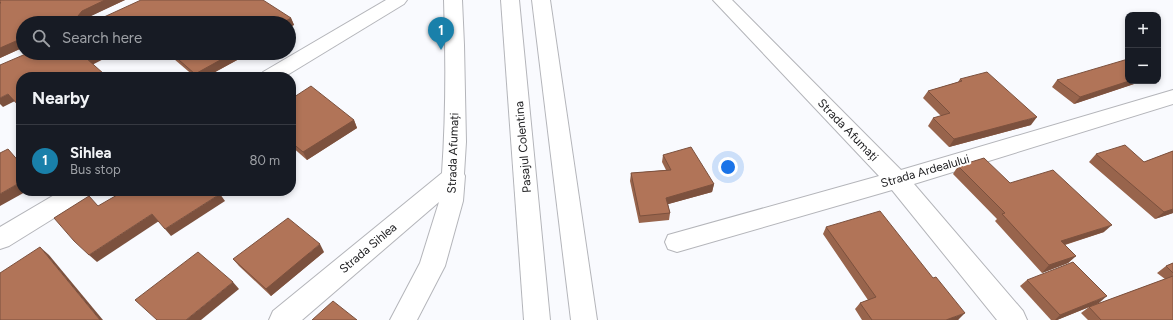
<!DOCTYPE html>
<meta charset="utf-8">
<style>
:root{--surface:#171b24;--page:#242831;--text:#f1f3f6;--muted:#9ea1a6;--line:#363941;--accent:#1980aa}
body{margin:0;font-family:Figtree,sans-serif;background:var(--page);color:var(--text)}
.controls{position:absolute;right:12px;top:12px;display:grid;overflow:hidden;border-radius:8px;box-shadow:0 2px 6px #0003}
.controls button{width:36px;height:36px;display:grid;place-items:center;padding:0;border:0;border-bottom:1px solid var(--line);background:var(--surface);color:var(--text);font:20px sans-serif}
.you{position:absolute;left:728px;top:167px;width:14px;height:14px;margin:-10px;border:3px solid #fff;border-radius:50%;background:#1a73e8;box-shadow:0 0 0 6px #1a73e833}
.badge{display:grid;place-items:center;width:26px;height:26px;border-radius:50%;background:var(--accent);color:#fff;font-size:13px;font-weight:700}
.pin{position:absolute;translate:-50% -33px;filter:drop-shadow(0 1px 2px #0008)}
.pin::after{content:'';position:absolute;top:21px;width:14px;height:12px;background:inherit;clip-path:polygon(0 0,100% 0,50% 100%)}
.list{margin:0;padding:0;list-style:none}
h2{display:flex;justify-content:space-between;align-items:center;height:52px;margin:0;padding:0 16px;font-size:17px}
h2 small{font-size:13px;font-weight:400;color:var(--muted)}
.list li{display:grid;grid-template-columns:26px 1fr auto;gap:12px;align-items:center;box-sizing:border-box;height:72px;padding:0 16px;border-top:1px solid var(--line)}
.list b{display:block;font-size:15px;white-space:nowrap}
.list p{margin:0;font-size:13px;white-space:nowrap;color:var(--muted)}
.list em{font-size:13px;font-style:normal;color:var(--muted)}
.icon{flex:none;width:22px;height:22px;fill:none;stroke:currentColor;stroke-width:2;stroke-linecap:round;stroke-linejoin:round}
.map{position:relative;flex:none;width:1173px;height:320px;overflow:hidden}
.search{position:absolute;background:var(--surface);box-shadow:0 2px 6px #0003;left:16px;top:16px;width:280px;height:44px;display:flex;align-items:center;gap:10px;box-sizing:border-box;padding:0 14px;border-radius:22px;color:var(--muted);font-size:15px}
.panel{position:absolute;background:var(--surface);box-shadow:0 2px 6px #0003;left:16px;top:72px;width:280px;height:124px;border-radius:16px}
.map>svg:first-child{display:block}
</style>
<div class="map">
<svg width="1173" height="320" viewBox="0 0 1173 320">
<rect width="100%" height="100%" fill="#f9fafe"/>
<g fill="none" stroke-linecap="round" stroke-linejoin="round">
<g stroke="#b4b5ba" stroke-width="2">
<g id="minor">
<polygon points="386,0 407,0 404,4 284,77 260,77 263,72"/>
<path d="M 444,0 L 462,0 L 464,45 L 466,142 L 464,174 L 465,176 L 463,201 L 445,266 L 417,320 L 390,320 L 420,263 L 439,202 L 302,320 L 269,320 L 273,311 L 442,173 C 446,116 446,58 444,0 Z"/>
<polygon points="713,0 732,0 901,170 1173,90 1173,104 914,184 1023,311 1027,320 997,320 892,190 677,252 668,249 665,242 668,235 879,176"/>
<polygon points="61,191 91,191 88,197 9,246 0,249 0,227"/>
</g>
</g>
<g stroke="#b4b5ba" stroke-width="2">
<g id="highway">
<polygon points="501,0 519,0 550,320 524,320"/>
<polygon points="532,0 550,0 597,320 571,320"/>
</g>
</g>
<use href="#minor" fill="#fff" fill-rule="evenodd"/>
<use href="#highway" fill="#fff" fill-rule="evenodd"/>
</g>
<g fill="#98644c">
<polygon points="0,0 125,0 88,17 291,18 294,25 23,23 23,50 22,48 0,58"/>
<polygon points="167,53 250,53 206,77 195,77"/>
<polygon points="960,79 1031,125 949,147 928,126 933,118 941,116 923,98 928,91 958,82"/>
<polygon points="1057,80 1128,81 1143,81 1074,104 1052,87"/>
<polygon points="291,99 354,120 357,128 307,160 291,146"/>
<polygon points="1173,151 1173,213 1155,219 1089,162 1096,154 1144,162"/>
<polygon points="663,155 714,184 712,192 668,204 670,213 669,220 639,223 630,181 631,173 666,170 662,162"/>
<polygon points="958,166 1010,183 1104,232 1065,245 1076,256 1068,263 1042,273 995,221 997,219 953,174"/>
<polygon points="826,227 959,320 862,320 855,309 860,303 868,300 823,234"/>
<polygon points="324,252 271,296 239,266 233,259"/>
<polygon points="1173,263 1173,320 1088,320 1081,313 1089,307 1165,279 1157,273 1166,266"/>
<polygon points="1027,280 1099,303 1057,320 1051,320 1020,286"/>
</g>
<g fill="#7c513e">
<polygon points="105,0 125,0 87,18 84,23 78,16 82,11"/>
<polygon points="291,18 294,25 289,28 289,23 282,23"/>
<polygon points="289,28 292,35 289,37"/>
<polygon points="16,41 22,48 0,58 0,48"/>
<polygon points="96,53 115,53 92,65 86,58"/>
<polygon points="233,53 250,53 206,77 198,77 195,74"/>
<polygon points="104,74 106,77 98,77"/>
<polygon points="1129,81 1143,81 1074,104 1080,97"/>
<polygon points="8,94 15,101 3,107 0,104 0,98"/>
<polygon points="1037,117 1031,125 949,147 954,139"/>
<polygon points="354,120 357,128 307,160 303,152"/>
<polygon points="21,182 21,191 27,191 0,206 0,194"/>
<polygon points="714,184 712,192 665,205 666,198"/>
<polygon points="220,194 225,201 171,236 165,229"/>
<polygon points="1173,209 1173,213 1155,219 1164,212"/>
<polygon points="152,214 159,221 97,262 89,255"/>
<polygon points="1112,225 1104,232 1054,248 1061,241"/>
<polygon points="320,244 324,252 271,296 266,289"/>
<polygon points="40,247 49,255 103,320 100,320"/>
<polygon points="1076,256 1068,263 1042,273 1049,265"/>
<polygon points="233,282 239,289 201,320 186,320"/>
<polygon points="1107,296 1099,303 1057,320 1055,320 1060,315"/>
<polygon points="965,313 958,320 946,320"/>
</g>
<g fill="#b17458" stroke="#7c513e">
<polygon points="0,0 105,0 82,11 78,16 80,17 104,17 141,0 263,0 291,18 282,23 23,23 23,44 18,44 18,41 16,41 0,48 0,3 1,3 0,2"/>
<polygon points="28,53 96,53 86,58 104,74 98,77 21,77 21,106 20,107 8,94 0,98 0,65"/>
<polygon points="171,53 233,53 195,74"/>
<polygon points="1128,59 1128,81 1129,81 1080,97 1057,80"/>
<polygon points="987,72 1037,117 954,139 933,118 950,113 928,91 962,81 960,79"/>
<polygon points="311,86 354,120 303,152 291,142 291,99"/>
<polygon points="1125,145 1144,162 1173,151 1173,209 1164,212 1096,154"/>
<polygon points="691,147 714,184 666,198 670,213 640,216 631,173 671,170 663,155"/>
<polygon points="8,149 21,164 21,182 0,194 0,153"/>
<polygon points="984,158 1010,183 1053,170 1112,225 1061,241 1076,256 1049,265 1002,214 1005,213 958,166"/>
<polygon points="124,191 218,191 220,194 165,229 152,214 89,255 74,241 54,218 89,196 98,206"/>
<polygon points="880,211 933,278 936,277 965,313 946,320 872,320 860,303 876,297 826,227"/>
<polygon points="288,218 320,244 266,289 233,259"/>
<polygon points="40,247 100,320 0,320 0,273"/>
<polygon points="198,252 233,282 186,320 157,320 135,300"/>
<polygon points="1073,262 1107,296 1060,315 1027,280"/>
<polygon points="1173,263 1173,273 1166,266"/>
<polygon points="1173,276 1173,320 1101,320 1089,307"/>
<polygon points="333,301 357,320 312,320"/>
</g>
<g text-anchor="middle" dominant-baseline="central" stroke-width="4" stroke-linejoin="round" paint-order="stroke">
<g font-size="12" fill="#222224" stroke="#fff">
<text transform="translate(848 130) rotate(46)">Strada Afumați</text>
<text transform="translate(523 147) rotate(-95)">Pasajul Colentina</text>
<text transform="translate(453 153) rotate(-88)">Strada Afumați</text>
<text transform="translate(925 171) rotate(-16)">Strada Ardealului</text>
<text transform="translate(368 248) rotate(-40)">Strada Sihlea</text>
</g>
</g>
</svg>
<div class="controls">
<button>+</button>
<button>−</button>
</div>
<div class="you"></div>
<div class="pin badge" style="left:441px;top:50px">1</div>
<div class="search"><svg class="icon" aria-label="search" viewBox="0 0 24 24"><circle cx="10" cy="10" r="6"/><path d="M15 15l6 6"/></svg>Search here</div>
<section class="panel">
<h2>Nearby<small></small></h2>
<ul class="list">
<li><span class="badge">1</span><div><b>Sihlea</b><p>Bus stop</p></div><em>80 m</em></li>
</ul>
</section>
</div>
